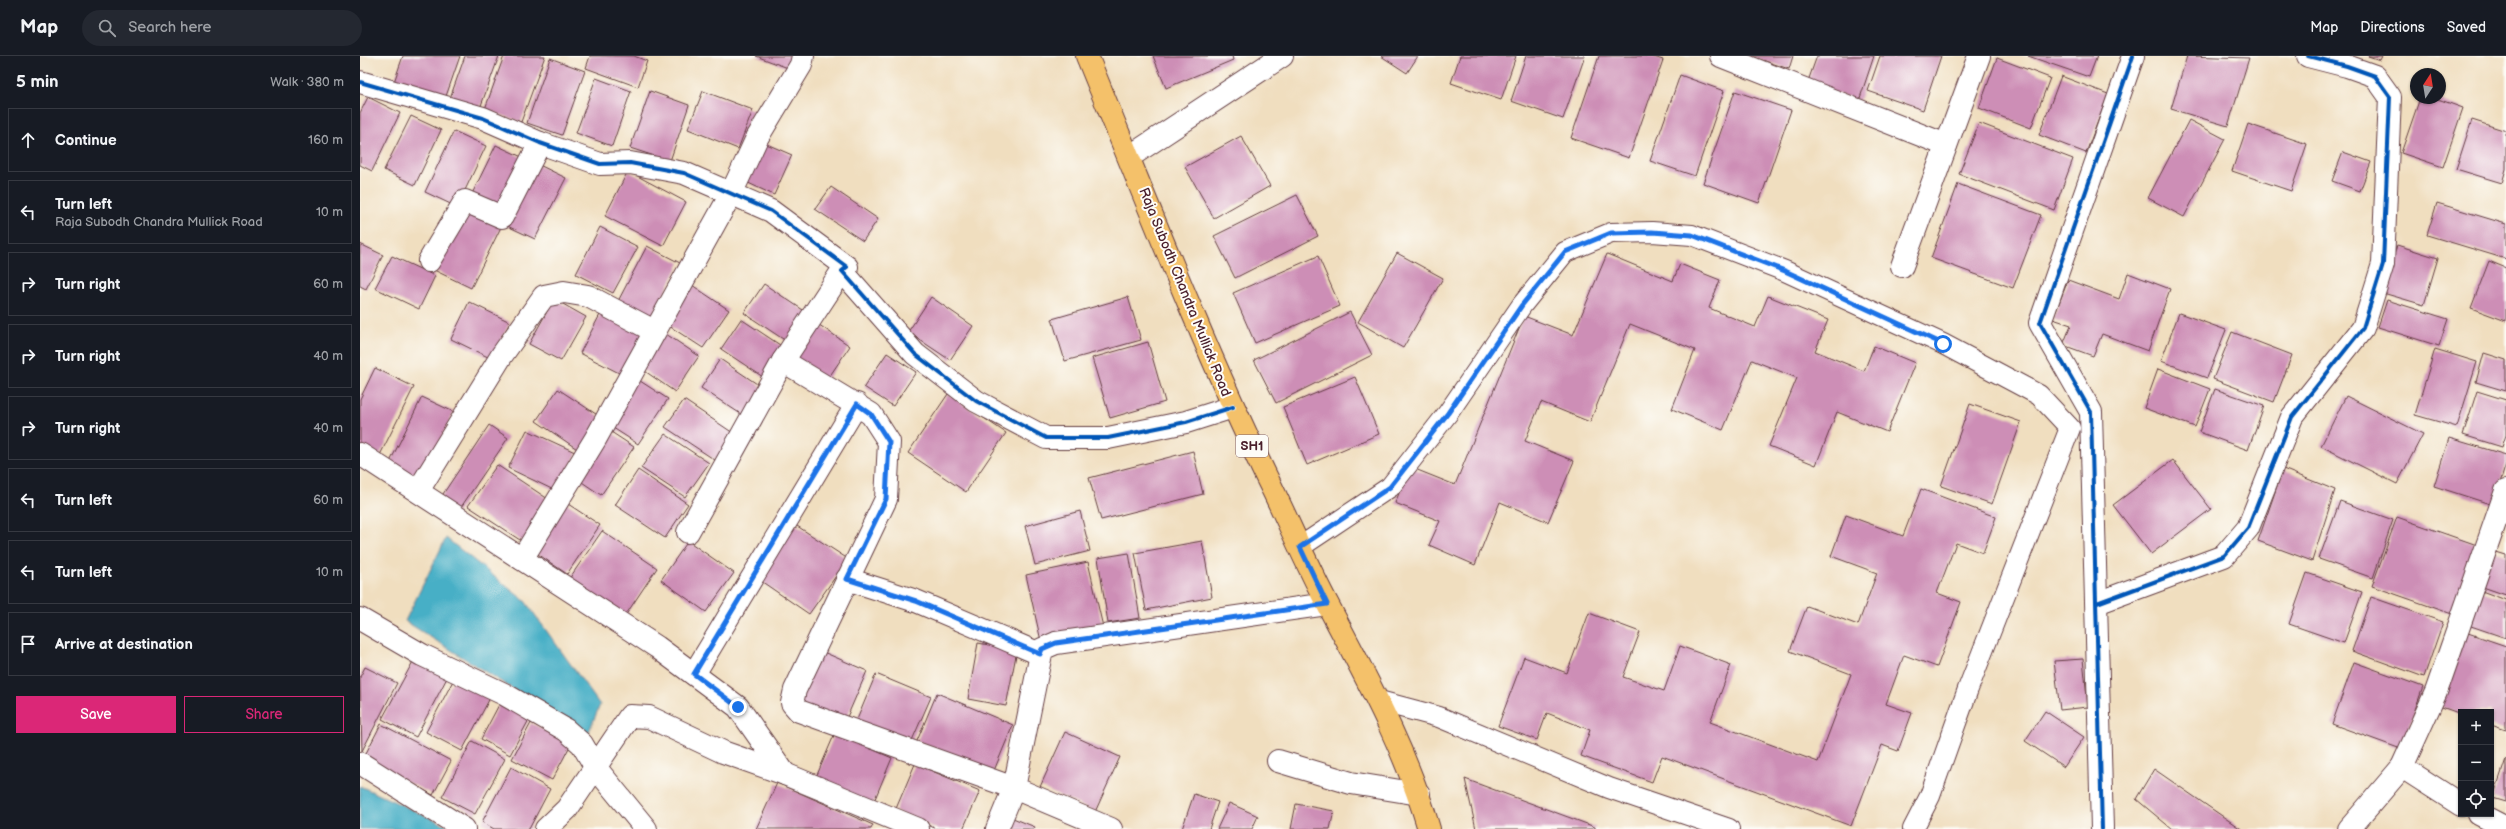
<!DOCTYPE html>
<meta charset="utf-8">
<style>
:root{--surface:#171b24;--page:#242831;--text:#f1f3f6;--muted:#9ea1a6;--line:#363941;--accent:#db2777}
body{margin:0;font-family:"Balsamiq Sans",sans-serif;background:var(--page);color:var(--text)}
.controls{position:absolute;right:12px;bottom:12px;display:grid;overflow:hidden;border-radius:0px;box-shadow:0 1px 3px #0004}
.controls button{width:36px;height:36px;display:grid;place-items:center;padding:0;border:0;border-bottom:1px solid var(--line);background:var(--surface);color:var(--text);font:20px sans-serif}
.compass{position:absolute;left:2050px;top:12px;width:36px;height:36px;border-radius:50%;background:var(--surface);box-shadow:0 1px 3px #0004;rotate:12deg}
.stop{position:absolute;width:12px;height:12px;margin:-9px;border:3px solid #1a73e8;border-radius:50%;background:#fff}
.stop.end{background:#1a73e8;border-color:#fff;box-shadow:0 1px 4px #0008}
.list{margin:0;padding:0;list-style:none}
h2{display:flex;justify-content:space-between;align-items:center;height:52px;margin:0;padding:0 16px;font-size:17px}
h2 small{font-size:13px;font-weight:400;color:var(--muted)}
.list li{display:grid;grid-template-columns:26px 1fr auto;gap:12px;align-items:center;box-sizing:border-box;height:64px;margin:0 8px 8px;padding:0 8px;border:1px solid var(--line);border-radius:0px}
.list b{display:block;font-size:15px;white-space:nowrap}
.list p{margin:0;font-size:13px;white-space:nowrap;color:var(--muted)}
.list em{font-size:13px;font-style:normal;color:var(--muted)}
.actions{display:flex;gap:8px;padding:12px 16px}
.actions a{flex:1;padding:9px 0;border:1px solid var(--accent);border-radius:0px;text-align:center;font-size:14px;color:var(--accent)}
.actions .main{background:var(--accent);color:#fff}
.icon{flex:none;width:22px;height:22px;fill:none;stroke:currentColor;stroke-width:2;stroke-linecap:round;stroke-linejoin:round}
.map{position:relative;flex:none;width:2146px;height:773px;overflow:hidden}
header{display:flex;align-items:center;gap:24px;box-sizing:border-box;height:56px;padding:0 20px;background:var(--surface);border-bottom:1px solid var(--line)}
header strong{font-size:19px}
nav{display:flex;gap:22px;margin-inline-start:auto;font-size:14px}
.search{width:280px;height:36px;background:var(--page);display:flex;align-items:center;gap:10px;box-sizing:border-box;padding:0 14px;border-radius:22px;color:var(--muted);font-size:15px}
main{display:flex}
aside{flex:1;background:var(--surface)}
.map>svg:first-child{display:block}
</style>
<header>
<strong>Map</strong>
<div class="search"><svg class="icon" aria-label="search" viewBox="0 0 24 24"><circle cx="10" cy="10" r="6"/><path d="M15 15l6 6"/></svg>Search here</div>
<nav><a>Map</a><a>Directions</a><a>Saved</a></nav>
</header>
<main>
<aside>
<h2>5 min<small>Walk · 380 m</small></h2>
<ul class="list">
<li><svg class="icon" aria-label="ahead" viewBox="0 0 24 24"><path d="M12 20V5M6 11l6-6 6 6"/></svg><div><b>Continue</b></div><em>160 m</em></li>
<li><svg class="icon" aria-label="left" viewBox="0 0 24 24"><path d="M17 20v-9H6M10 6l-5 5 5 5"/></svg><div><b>Turn left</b><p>Raja Subodh Chandra Mullick Road</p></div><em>10 m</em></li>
<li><svg class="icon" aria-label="right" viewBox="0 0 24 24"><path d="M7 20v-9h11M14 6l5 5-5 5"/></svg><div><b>Turn right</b></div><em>60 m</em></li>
<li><svg class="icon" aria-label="right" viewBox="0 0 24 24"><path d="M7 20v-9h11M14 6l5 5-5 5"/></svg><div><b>Turn right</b></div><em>40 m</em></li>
<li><svg class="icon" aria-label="right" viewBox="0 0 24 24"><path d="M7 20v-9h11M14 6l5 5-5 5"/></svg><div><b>Turn right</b></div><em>40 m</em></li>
<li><svg class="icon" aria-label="left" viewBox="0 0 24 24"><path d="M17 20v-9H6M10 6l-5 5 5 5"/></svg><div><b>Turn left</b></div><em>60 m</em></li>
<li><svg class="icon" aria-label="left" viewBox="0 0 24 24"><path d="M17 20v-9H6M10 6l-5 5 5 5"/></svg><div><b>Turn left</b></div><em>10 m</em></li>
<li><svg class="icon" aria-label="arrive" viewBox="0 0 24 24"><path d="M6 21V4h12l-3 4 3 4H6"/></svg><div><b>Arrive at destination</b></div></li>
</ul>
<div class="actions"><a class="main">Save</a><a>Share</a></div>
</aside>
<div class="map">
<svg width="2146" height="773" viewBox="0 0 2146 773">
<rect width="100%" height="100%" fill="#fdfcf7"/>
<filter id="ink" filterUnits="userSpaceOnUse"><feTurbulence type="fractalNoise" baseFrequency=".025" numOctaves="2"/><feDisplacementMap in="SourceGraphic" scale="8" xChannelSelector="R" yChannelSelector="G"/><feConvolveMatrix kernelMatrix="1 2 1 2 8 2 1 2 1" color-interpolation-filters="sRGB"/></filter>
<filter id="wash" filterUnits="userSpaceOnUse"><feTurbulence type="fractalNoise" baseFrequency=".012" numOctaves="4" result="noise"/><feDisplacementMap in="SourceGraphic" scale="16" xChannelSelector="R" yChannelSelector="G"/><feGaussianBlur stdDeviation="0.9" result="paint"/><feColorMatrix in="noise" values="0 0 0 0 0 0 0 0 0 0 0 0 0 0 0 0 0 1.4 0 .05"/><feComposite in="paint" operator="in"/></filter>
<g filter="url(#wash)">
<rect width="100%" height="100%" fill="#f0debf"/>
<g fill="#47afc6" stroke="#486778">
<polygon points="86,482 165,545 240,649 227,680 45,565"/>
<polygon points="0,730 88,770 91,773 0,773"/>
</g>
<g id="blocks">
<g fill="#cd8eb6">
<polygon points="43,0 100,0 84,46 33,29"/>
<polygon points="105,0 139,0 119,55 89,45"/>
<polygon points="144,0 185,0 161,66 125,53"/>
<polygon points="230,0 274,0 287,5 278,31 226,12"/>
<polygon points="396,0 432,0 428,12"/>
<polygon points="793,0 872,0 873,4 806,32"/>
<polygon points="1021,0 1058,0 1047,17"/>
<polygon points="1100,0 1156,0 1141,44 1091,27"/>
<polygon points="1166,0 1225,0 1203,63 1151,45"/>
<polygon points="1239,0 1291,0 1303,4 1269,102 1211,82"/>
<polygon points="1390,0 1433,0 1429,13"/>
<polygon points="1457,0 1514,0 1499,45 1447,28"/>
<polygon points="1520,0 1581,0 1563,54 1508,35"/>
<polygon points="1668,0 1737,0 1729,21"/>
<polygon points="1827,0 1889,2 1868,70 1811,53"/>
<polygon points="2008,0 2022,0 2020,4"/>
<polygon points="190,2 225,15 202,79 167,67"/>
<polygon points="1637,2 1690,22 1671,72 1619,52"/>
<polygon points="1320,19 1364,35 1335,120 1290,105"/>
<polygon points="1701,20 1748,38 1726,97 1679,79"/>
<polygon points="236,22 271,35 252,90 216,77"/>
<polygon points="290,35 329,49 310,105 270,92"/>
<polygon points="343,35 393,54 378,93 328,73"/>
<polygon points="1375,35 1431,54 1399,147 1343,127"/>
<polygon points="8,41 40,57 12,115 0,109 0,57"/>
<polygon points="2060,42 2075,42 2103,52 2083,111 2041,97"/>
<polygon points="51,60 81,74 55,129 24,114"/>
<polygon points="1829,64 1865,83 1824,161 1788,142"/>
<polygon points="2112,64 2146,75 2146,113 2142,127 2096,113"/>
<polygon points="1619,67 1713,103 1694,154 1599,118"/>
<polygon points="1888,68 1947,88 1931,135 1872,115"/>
<polygon points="94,75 126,90 97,151 65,136"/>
<polygon points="881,80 910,130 854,162 825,111"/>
<polygon points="402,86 432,99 414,139 384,125"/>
<polygon points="136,89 164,102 137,158 109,144"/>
<polygon points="1983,96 2011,106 2000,135 1972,125"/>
<polygon points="173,106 206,122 175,183 143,168"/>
<polygon points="268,115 326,146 303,190 245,160"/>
<polygon points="1598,128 1681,159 1653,232 1571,202"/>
<polygon points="471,131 518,163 503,185 455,153"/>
<polygon points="937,139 958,180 875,222 854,180"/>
<polygon points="2077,147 2146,168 2146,203 2067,179"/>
<polygon points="105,149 143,167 111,232 74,214"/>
<polygon points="240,171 278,191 253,237 216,218"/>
<polygon points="0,188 23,199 6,233 0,230"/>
<polygon points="2037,189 2078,202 2064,249 2023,237"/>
<polygon points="287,190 320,207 289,267 256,249"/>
<polygon points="1037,197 1083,222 1043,292 998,266"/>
<polygon points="1247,198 1313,225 1320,208 1360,224 1349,252 1395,271 1408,240 1468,264 1455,295 1504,315 1514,290 1555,307 1527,376 1477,356 1456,409 1409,390 1437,322 1392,304 1363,374 1312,353 1335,294 1270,268 1230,366 1181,346 1165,385 1214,405 1188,466 1140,446 1115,509 1069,489 1080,465 1035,447 1050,411 1095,429 1164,260 1213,279"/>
<polygon points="32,200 75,220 59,253 15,232"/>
<polygon points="958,200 980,250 895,287 873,237"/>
<polygon points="2129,205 2146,212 2146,265 2111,252"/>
<polygon points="1768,217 1810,233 1788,295 1742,278 1733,300 1703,289 1711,269 1693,263 1708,224 1759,243"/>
<polygon points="329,227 369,254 343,292 303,266"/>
<polygon points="404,228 449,258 429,287 384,257"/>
<polygon points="571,241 613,270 590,304 548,276"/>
<polygon points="768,241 781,284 705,305 692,263"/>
<polygon points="194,243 226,261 201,305 169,288"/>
<polygon points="2027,244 2088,263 2079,290 2018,271"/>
<polygon points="109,246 150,266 132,303 91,283"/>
<polygon points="244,251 287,274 263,319 220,297"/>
<polygon points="990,256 1012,299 916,347 894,304"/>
<polygon points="1819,257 1866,274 1847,322 1801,305"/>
<polygon points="381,263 426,293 406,323 361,293"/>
<polygon points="452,264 490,290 465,327 427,302"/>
<polygon points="303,276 339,300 315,336 279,311"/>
<polygon points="1872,276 1932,299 1914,346 1853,323"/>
<polygon points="788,286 805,346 750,362 732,302"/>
<polygon points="2075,293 2117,306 2097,371 2055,359"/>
<polygon points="527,297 556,316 533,350 504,331"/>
<polygon points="2124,297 2146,304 2146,335 2116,326"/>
<polygon points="360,303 406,334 387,362 341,332"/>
<polygon points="15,312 54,331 20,399 0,390 0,343"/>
<polygon points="1798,313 1850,333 1835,371 1784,352"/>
<polygon points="995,321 1019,378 947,409 923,351"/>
<polygon points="277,323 308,343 278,388 247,368"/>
<polygon points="198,333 245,364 223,397 176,365"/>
<polygon points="1855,333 1904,350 1888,394 1839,376"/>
<polygon points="2117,335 2146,344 2146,379 2142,391 2103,379"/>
<polygon points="588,338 646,377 606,436 548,397"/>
<polygon points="1986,340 2063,378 2037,428 1961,390"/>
<polygon points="62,341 94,356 60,426 28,410"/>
<polygon points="324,344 376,379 358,406 305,371"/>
<polygon points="1610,348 1661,366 1632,448 1581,430"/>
<polygon points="129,369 148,382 97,457 79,444"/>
<polygon points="167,374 217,397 198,436 148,412"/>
<polygon points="248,374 274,391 241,439 216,422"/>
<polygon points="305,378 349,407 325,441 281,412"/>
<polygon points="2089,382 2146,399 2146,408 2133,449 2074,430"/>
<polygon points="833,395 843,438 741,464 729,422"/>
<polygon points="1813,404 1851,453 1791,498 1753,449"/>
<polygon points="137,409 191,445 163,486 108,450"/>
<polygon points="1923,413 1975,434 1952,505 1898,485"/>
<polygon points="278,414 328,448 305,482 255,449"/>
<polygon points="1561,433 1636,461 1623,497 1596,487 1577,537 1601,546 1577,611 1544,599 1526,648 1552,657 1538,695 1522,689 1491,770 1302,700 1292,726 1221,700 1230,674 1187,657 1177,684 1138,670 1164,601 1207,617 1229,557 1280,576 1263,621 1304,635 1320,590 1371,609 1350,666 1458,706 1491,618 1430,595 1447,550 1498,569 1517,517 1471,500 1486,459 1543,480"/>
<polygon points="1980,445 2033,464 2013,522 1959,503"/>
<polygon points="205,446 240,469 207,518 172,494"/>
<polygon points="720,455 730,495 675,509 665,470"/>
<polygon points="2037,461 2117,489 2092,558 2012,530"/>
<polygon points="434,468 488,503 449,558 398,523"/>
<polygon points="242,475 297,512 263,563 207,526"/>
<polygon points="328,485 374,517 346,556 301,524"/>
<polygon points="842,485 852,541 786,554 775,497"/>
<polygon points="2133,495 2146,499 2146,539 2120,530"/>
<polygon points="769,497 780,562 748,567 738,502"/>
<polygon points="728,506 743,571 681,585 666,519"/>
<polygon points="1947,517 2002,536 1984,587 1929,568"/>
<polygon points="2119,534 2146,544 2146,582 2108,569"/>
<polygon points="2011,541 2083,566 2064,621 1992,595"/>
<polygon points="2105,576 2146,590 2146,674 2131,669 2131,656 2101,656 2101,658 2079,650"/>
<polygon points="618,587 657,594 646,650 608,643"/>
<polygon points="461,595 507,615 484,668 438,648"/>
<polygon points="56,600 89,618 56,681 22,663"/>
<polygon points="1723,603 1728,651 1700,654 1694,605"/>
<polygon points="1994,606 2063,631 2041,693 1972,668"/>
<polygon points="5,611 37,627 2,695 0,621"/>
<polygon points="516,618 571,641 550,689 496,666"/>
<polygon points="95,621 131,640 102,695 66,676"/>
<polygon points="577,637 653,669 633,717 557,685"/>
<polygon points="142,643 172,658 150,699 121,683"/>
<polygon points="1685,655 1724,681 1704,711 1665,685"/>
<polygon points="171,667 211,688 192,724 152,703"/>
<polygon points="21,668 91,705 73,739 3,703"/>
<polygon points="705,676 760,701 735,756 680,731"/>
<polygon points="475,677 532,702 512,750 454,726"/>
<polygon points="112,685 145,703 115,758 82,741"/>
<polygon points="2146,703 2146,746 2133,742"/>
<polygon points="555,708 620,735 603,773 577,773 535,755"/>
<polygon points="151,711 190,733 169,773 134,773 122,766"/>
<polygon points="1794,713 1881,773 1812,773 1776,743"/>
<polygon points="1105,723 1235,771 1235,773 1116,773"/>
<polygon points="417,727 513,769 511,773 396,773"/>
<polygon points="834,738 858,746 849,773 822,773"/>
<polygon points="869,747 898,760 892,773 857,773"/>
<polygon points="936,748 974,755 970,773 931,773"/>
<polygon points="648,760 675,771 674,773 643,773"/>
</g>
</g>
</g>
<g filter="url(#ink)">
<use href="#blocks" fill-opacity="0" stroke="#633c41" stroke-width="1"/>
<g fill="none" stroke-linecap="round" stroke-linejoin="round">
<g stroke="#633c41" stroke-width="22">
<g id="service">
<polyline points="940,491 1030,431 1088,357 1162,249 1205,196 1251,177 1292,176 1332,179 1425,215 1583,288 1679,339 1710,372 1608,633 1570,740 1553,773"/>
<polyline points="1019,645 1079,661 1249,732 1369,773"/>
</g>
</g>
<g stroke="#633c41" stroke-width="24">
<g id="minor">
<polyline points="1361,0 1586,89"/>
<polyline points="0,26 123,62 180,87 240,108 270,107 324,117 411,155 487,211 482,215 555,298 616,345 686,382 748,382 826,366 873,351"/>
<polyline points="769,101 922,0"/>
<polyline points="69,205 105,145 142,161 180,87"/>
<polyline points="1542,210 1619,0"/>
<polyline points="423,305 511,358 529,386 526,443 435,634 432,647 439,655 654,732 637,773"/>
<polyline points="0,398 297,591 378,651 425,718"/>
<polyline points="58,435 142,299 184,240 204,236 228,240 294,275"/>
<polyline points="328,476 423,305 482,215"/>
<polyline points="162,503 236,382 371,138 397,82 441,9 443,0"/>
<polyline points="487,523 556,545 680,598"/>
<polyline points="1737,547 1864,500 1888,472 1932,361 2003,272 2023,208 2030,41 2015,20 1987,10 1948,0"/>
<polyline points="0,563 62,599 144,638 206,674 222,688 236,712 286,773"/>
<polyline points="334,618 497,348"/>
<polyline points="918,705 991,727 1059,738"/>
<polyline points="0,707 104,773"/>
<polyline points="2042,711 2076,636 2146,435"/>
<polyline points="2119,758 2146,772"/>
<polyline points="186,773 207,753 270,660 289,661 363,696 425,718 558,773"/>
<polyline points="751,773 654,732 682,593 696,587 967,548"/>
<polyline points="1742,773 1731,356 1680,267 1773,0"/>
<polyline points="1989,773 2042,711 2101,749"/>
</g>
</g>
<g stroke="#633c41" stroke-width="24">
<path id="primary" d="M 727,0 C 785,141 841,285 907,422 C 928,464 946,508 968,549 C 1006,622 1046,693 1069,773"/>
</g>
<use href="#service" stroke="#fff" stroke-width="20"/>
<use href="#minor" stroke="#fff" stroke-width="22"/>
<use href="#primary" stroke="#f4c16a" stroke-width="22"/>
<g stroke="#fdfcf7" stroke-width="6">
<g id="cycleway">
<polyline points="0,26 123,62 180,87 240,108 270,107 324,117 411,155 487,211 482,215 555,298 616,345 686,382 748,382 826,366 873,351"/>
<polyline points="1737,547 1864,500 1888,472 1932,361 2003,272 2023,208 2030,41 2015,20 1987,10 1948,0"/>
<polyline points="1742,773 1731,356 1680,267 1773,0"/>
</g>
</g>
<use href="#cycleway" stroke="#0057b8" stroke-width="4"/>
</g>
</g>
<g fill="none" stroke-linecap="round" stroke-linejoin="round" filter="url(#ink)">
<polyline stroke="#1a73e8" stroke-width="5" points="378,651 334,618 497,348 511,358 529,386 526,443 487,523 556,545 680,598 682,593 696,587 967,548 940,491 1030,431 1088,357 1162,249 1205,196 1251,177 1292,176 1332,179 1425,215 1583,288"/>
</g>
<g text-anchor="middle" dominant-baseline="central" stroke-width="4" stroke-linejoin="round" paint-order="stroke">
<rect fill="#fdfcf7" stroke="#806168" stroke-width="1" x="876" y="379" width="32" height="22" rx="3"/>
<g font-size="13" font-weight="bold" fill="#4a1f2b">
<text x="892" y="390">SH1</text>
</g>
<g font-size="14" fill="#4a1f2b" stroke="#fdfcf7">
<text transform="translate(825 236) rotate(68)">Raja Subodh Chandra Mullick Road</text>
</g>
</g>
</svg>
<div class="controls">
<button>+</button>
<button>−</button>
<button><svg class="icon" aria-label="locate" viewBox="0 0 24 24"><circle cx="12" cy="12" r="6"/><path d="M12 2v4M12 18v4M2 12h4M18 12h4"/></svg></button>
</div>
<svg class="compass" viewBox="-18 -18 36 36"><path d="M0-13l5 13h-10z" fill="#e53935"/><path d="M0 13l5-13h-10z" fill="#9ea1a6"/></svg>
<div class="stop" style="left:1583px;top:288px"></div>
<div class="stop end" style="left:378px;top:651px"></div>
</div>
</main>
